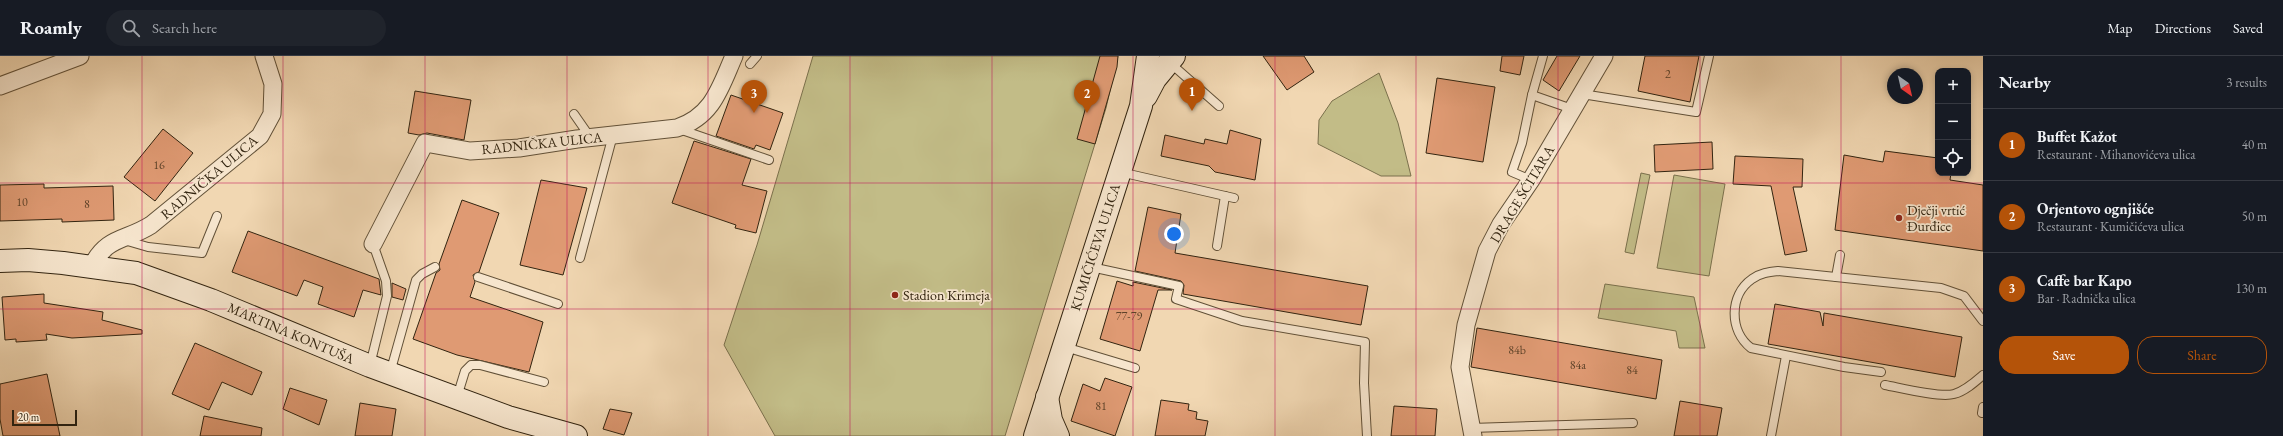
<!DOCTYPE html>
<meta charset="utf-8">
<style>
:root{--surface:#171b24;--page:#20242c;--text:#f1f3f6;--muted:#9ea1a6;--line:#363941;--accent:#b45309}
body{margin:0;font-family:"EB Garamond",serif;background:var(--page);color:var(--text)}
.controls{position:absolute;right:12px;top:12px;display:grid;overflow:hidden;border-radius:8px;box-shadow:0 2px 6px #0003}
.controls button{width:36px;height:36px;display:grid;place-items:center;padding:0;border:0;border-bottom:1px solid var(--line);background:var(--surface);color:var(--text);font:20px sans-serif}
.compass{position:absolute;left:1887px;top:12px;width:36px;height:36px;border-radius:50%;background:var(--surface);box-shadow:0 2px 6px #0003;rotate:146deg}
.scale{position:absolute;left:12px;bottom:10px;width:65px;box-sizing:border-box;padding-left:4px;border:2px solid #322410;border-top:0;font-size:11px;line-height:14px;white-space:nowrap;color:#322410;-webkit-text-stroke:3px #f6e5cd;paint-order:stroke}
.you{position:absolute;left:1174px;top:178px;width:14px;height:14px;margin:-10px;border:3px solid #fff;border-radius:50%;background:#1a73e8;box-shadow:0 0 0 6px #1a73e833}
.badge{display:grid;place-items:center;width:26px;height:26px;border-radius:50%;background:var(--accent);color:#fff;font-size:13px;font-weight:700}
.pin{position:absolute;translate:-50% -33px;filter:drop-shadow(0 1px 2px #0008)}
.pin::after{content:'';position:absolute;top:21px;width:14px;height:12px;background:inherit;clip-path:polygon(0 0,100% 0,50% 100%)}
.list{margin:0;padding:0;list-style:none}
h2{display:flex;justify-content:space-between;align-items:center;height:52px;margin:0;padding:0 16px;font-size:17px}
h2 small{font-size:13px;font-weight:400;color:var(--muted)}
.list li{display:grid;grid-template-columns:26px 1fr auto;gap:12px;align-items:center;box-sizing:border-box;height:72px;padding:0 16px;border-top:1px solid var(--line)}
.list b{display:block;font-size:15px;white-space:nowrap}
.list p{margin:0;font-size:13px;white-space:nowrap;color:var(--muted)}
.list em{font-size:13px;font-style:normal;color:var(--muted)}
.actions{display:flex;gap:8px;padding:12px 16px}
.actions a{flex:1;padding:9px 0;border:1px solid var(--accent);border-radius:16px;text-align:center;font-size:14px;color:var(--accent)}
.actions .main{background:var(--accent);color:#fff}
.icon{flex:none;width:22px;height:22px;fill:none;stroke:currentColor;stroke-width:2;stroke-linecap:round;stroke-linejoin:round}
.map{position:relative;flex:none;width:1983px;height:380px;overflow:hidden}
header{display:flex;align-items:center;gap:24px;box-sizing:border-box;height:56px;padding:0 20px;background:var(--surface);border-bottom:1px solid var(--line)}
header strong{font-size:19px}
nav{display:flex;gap:22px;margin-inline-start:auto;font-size:14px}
.search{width:280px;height:36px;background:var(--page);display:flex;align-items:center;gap:10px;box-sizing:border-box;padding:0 14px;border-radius:22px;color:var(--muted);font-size:15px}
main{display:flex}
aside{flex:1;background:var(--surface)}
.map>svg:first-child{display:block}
</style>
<header>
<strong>Roamly</strong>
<div class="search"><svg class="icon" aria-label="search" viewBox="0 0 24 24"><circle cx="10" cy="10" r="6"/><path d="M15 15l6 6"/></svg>Search here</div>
<nav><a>Map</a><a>Directions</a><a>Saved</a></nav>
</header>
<main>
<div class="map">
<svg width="1983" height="380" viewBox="0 0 1983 380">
<rect width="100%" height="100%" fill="#f1d7b2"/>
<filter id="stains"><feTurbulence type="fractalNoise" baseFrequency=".005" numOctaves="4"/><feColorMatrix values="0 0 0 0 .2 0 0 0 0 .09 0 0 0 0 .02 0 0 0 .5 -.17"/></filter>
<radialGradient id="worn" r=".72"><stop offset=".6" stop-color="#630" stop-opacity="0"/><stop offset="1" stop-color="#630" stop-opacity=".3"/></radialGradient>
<g fill="#c2bc87" stroke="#7a704c">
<polygon points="813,0 1118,0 1106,52 1005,380 775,380 724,289 757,189"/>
<polygon points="1379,17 1398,67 1411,120 1381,120 1318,88 1319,64 1332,45"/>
<polygon points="1641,117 1650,119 1634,198 1625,196"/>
<polygon points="1674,119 1725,128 1709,220 1657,212"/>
<polygon points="1605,228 1694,241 1705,292 1679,292 1676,275 1598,262"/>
</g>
<g fill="#df9a73" stroke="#322410">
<polygon points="1100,0 1118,0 1117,11 1095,88 1077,83"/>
<polygon points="1263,0 1304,0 1314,16 1287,34"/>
<polygon points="1502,0 1524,0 1520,19 1500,15"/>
<polygon points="1557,0 1580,0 1559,35 1543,24"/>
<polygon points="1645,0 1699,0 1690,46 1638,35"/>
<polygon points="1437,22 1495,31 1483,106 1426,97"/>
<polygon points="415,35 471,44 464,84 427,77 419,79 408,77"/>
<polygon points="731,39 783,57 770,94 756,89 754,93 716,80"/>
<polygon points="163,73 193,97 155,145 124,121"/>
<polygon points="1230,74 1261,83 1255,124 1215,116 1209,110 1161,100 1165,79 1204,88 1205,83 1227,88"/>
<polygon points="694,85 751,103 742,129 767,135 756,177 735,172 736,169 672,147"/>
<polygon points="1712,86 1713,113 1655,116 1654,89"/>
<polygon points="1885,95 1938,102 1938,117 1951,117 1950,124 1983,129 1983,195 1835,174 1844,99 1883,106"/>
<polygon points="1735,100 1803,103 1802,131 1793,131 1807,195 1785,199 1771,130 1733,128"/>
<polygon points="541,124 587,132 563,219 520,209"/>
<polygon points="44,128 44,132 113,130 114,164 62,166 62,163 0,165 0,129"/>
<polygon points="462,144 499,157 479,216 473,219 475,226 470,241 543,266 529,316 457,299 413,283 436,217 440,214 439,208"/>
<polygon points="1148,151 1181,158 1175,197 1368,230 1361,269 1183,238 1184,229 1181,225 1135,215"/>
<polygon points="248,175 379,223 381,239 363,234 354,261 318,248 323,231 304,224 297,240 232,216"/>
<polygon points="1117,225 1133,230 1133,226 1172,234 1158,234 1140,295 1100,283"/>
<polygon points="392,227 406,233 403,244 392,241"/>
<polygon points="44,238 44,247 103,256 102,264 142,274 142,278 72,282 46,278 47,284 16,286 16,283 5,284 2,241"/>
<polygon points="1775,248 1820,256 1823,270 1824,257 1962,281 1955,321 1768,288"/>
<polygon points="1477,272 1662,304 1656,343 1471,311"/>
<polygon points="195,287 262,316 252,339 222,326 209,354 172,338"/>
<polygon points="47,318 60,380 3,380 0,363 0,328"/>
<polygon points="1105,322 1132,331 1115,380 1071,365 1083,328 1100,335"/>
<polygon points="290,332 327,344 319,369 283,353"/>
<polygon points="1161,344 1189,348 1188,354 1197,356 1196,363 1208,365 1205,380 1155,380"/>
<polygon points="1680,345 1722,352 1717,380 1674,380"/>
<polygon points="360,347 396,353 392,380 355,380"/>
<polygon points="1394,350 1437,353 1435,380 1391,380"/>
<polygon points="610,353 632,357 624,379 603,373"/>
<polygon points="204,360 262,372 261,380 200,380"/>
</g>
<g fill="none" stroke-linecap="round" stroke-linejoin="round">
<g stroke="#625138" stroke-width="10">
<g id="lane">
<polyline points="1543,0 1532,39 1572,53"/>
<polyline points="1169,6 1219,50"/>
<polyline points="750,8 757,0"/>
<polyline points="1582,38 1696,56 1709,0"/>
<polyline points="574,58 590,81"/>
<polyline points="679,73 769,104"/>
<polyline points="1120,116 1234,142"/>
<polyline points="1531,124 1512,116 1522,87 1532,39"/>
<polyline points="124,184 148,191 202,197 217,160"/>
<polyline points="1217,190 1225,140"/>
<polyline points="580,202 613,79"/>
<polyline points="1091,211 1179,230 1176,243 1242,265 1365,286 1364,327 1367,380"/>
<polyline points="478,221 558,248"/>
<polyline points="1836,221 1840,199"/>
<polyline points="1065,291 1135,312"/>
<polyline points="370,309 387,240 386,225 373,188"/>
<path d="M 1881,316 L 1844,311 L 1751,292 C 1729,275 1729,239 1752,223 C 1760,217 1769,216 1778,215 L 1941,232 L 1964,240 L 1983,265"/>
<polyline points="390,317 416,224 422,218 435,211"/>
<path d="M 1885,329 C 1901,332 1940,342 1954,338 C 1965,335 1975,326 1983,319"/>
<polyline points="457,341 465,315 471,309 480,309 544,326"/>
<polyline points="1982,357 1983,351"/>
<polyline points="1471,372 1633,367"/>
<polyline points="1771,380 1786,300"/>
</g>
</g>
<g stroke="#625138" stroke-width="19">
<g id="street">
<polyline points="0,30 80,0"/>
<path d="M 373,188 L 425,87 L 470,95 L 519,92 L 577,83 L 677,72 C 713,60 720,32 734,0"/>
<path d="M 92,210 C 107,180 126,185 151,169 L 260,80 L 272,58 L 273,28 L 264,0"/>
<polyline points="1473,380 1460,311 1466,269 1487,195 1501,168 1531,124 1604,0"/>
</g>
</g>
<g stroke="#322410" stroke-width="24">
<g id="secondary">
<polyline points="1146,40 1155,23 1174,0"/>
<polyline points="0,205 28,204 63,207 136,217 211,244 370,310 508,361 576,380"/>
<polyline points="1047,341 1051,364 1058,380"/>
<polyline points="1035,380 1141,50 1148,0"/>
</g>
</g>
<use href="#lane" stroke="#f6e5cd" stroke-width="8"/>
<use href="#street" stroke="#f6e5cd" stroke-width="17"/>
<use href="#secondary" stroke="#f6e5cd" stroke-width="22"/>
</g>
<path fill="none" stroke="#c2185b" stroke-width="1" stroke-opacity="0.55" d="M 142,0 L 142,380M 283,0 L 283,380M 425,0 L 425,380M 567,0 L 567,380M 708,0 L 708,380M 850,0 L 850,380M 992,0 L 992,380M 1133,0 L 1133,380M 1275,0 L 1275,380M 1416,0 L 1416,380M 1558,0 L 1558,380M 1700,0 L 1700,380M 1841,0 L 1841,380M 0,127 L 1983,127M 0,253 L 1983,253"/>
<g fill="#8f2418" stroke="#f6e5cd" stroke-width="1.5">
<circle cx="1899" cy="162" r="4"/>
<circle cx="895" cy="239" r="4"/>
</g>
<g text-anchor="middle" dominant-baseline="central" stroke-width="3.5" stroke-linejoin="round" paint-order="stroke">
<g font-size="12" fill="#5d4229">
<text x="1668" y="18">2</text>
<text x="159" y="109">16</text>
<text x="22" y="146">10</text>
<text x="87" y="148">8</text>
<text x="1129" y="260">77-79</text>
<text x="1517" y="294">84b</text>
<text x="1578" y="309">84a</text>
<text x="1632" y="314">84</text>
<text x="1101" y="350">81</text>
</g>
<g font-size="14" fill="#322410" stroke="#f6e5cd">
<text transform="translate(542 87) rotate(-6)">RADNIČKA ULICA</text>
<text transform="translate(209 121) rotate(-40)">RADNIČKA ULICA</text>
<text transform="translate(1522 138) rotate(-59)">DRAGE ŠĆITARA</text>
<text transform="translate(1095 191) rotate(-72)">KUMIČIĆEVA ULICA</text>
<text transform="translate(291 277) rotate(23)">MARTINA KONTUŠA</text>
</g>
<g font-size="14" fill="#322410" stroke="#f6e5cd" text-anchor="start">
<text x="1907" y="154">Dječji vrtić<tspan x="1907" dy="16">Đurđice</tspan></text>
<text x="903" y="239">Stadion Krimeja</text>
</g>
</g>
<rect width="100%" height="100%" filter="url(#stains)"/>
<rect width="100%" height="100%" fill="url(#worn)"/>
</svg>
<div class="controls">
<button>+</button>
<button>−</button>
<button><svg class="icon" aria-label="locate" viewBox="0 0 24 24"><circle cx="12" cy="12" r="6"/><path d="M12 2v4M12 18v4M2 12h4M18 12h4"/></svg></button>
</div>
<svg class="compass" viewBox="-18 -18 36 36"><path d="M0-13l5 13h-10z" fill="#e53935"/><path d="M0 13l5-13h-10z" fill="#9ea1a6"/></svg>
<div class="scale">20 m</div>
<div class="you"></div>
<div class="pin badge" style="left:1192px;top:55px">1</div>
<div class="pin badge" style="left:1087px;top:57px">2</div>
<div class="pin badge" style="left:754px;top:57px">3</div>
</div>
<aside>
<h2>Nearby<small>3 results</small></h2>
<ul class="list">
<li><span class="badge">1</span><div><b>Buffet Kažot</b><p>Restaurant · Mihanovićeva ulica</p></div><em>40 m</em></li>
<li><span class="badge">2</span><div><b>Orjentovo ognjišće</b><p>Restaurant · Kumičićeva ulica</p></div><em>50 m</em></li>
<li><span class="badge">3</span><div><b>Caffe bar Kapo</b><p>Bar · Radnička ulica</p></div><em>130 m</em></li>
</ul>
<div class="actions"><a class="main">Save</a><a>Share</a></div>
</aside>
</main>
